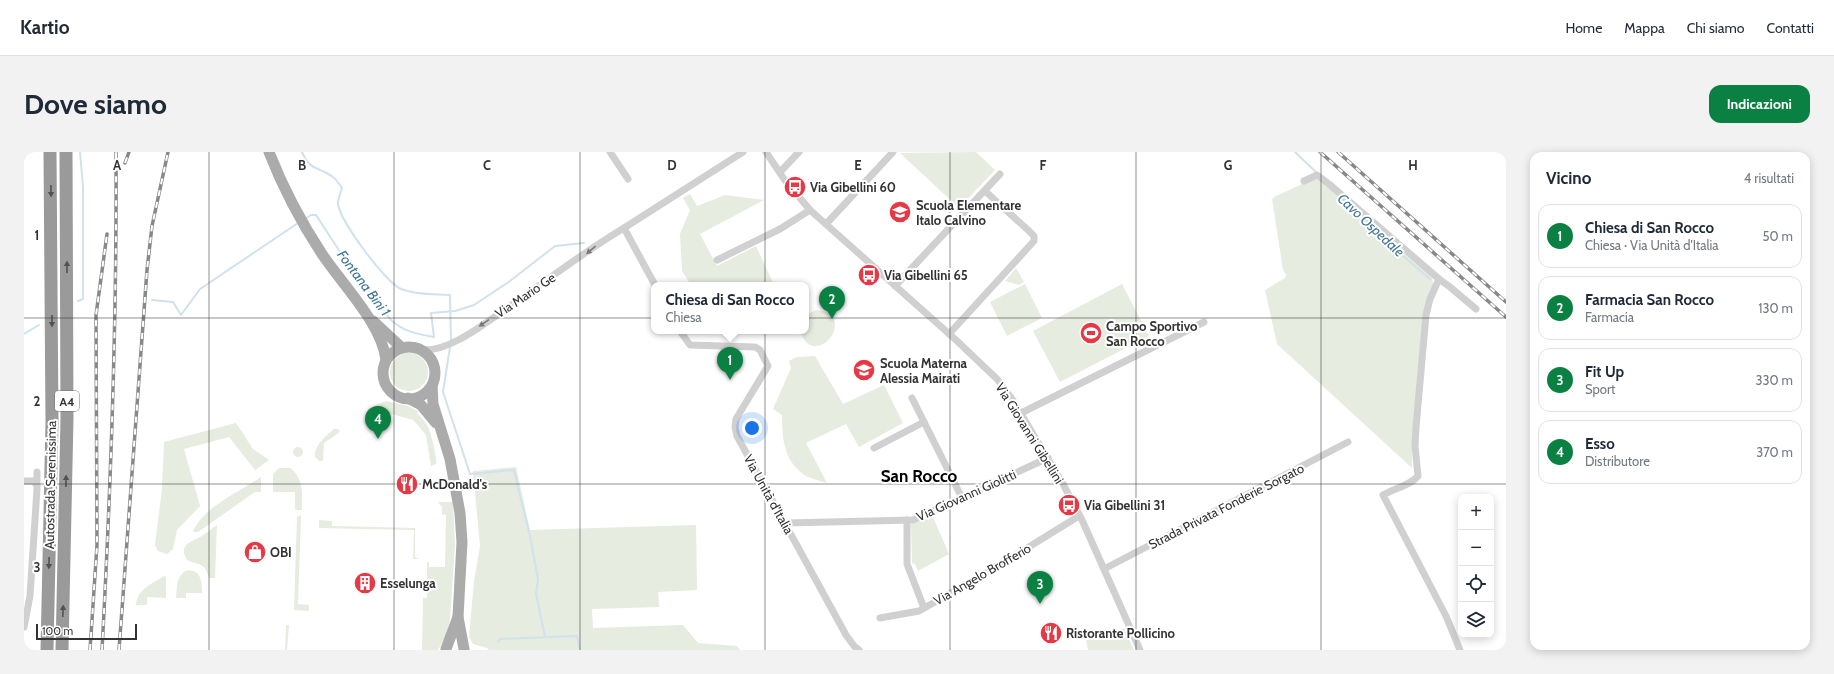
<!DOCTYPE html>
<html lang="it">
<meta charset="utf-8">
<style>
:root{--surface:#fff;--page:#f2f2f3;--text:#1f2937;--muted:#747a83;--line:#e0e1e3;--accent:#0b8043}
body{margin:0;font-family:Cabin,sans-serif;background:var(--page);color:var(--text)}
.controls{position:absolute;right:12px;bottom:12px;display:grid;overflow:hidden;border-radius:8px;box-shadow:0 2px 10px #0003}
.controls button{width:36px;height:36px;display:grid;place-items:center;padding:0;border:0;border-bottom:1px solid var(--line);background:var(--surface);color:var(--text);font:20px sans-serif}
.scale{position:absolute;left:12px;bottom:10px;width:101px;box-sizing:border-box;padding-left:4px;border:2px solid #333;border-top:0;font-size:11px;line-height:14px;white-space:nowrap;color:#333;-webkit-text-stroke:3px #fff;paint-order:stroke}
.you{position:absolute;left:728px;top:276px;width:14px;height:14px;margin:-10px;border:3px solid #fff;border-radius:50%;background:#1a73e8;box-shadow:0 0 0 6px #1a73e833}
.badge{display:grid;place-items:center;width:26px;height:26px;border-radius:50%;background:var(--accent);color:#fff;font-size:13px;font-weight:700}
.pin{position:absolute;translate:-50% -33px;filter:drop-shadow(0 1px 2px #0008)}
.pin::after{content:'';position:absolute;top:21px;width:14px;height:12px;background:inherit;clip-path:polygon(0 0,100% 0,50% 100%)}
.popup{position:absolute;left:627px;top:130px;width:158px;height:52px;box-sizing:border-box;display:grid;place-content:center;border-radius:8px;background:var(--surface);filter:drop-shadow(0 1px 3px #0005);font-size:13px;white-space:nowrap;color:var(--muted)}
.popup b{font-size:15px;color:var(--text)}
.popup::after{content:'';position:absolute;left:50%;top:100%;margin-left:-8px;border:8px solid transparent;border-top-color:var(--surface)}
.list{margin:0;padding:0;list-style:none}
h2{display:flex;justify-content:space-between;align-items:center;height:52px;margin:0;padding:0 16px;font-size:17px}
h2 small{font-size:13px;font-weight:400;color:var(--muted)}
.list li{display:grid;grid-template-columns:26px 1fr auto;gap:12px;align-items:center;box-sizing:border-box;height:64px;margin:0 8px 8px;padding:0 8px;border:1px solid var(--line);border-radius:12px}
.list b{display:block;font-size:15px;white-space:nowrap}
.list p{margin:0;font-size:13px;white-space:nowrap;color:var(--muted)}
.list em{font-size:13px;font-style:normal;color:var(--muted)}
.icon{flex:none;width:22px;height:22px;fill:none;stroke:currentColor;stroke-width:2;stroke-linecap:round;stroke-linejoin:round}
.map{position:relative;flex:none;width:1482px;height:498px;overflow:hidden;border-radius:12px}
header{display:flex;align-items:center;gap:24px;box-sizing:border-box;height:56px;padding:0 20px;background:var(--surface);border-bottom:1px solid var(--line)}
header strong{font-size:19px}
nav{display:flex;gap:22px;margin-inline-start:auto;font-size:14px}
.intro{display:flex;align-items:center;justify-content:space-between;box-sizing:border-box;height:96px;padding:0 24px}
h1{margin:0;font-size:28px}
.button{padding:10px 18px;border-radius:12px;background:var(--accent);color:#fff;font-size:14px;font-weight:700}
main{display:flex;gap:24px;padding:0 24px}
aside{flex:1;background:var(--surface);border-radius:12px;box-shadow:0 2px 10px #0003}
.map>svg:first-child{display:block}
</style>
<header>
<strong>Kartio</strong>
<nav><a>Home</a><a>Mappa</a><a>Chi siamo</a><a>Contatti</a></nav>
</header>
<div class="intro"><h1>Dove siamo</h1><a class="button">Indicazioni</a></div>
<main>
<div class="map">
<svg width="1482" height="498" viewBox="0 0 1482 498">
<rect width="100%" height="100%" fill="#fff"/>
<g fill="#e6ecdf">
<polygon points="952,0 971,18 935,56 876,1"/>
<polygon points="1289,27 1298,29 1306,33 1365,89 1408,125 1409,132 1388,283 1388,316 1253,192 1241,138 1261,126 1262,123 1259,118 1248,47 1252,44"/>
<polygon points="666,42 673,54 701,43 740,48 676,82 693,114 732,94 750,133 667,133 658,119 656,82 666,58 659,46"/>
<polygon points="992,116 1000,130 995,133 981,129"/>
<polygon points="1001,132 1018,166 983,184 966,150"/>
<polygon points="1098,132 1125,184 1036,230 1009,179"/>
<path d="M 792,158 C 837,163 790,221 776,179 L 782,179 L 782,163 Z"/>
<circle cx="385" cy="220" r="19"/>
<path d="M 791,204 L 819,252 L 860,233 L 879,271 L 835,295 L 822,272 L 782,291 L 803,331 C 796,329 789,327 782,324 C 760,310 758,287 758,263 L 749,257 L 767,216 L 765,209 L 773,205 Z"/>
<path d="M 362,249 L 384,254 L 394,259 L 393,261 C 398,266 402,271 405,277 C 407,283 414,308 412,312 L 407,314 L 402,283 L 393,272 L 389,268 L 364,261 L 349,263 L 344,260 L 344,257 Z"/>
<polygon points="212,271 229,297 245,308 231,318 205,285 160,297 176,354 153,378 149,397 143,402 134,399 131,393 138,337 140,290"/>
<path d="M 310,277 L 314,277 L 316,280 L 300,291 L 299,309 L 295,309 L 291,305 C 290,293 302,284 310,277 Z"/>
<circle cx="274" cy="300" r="5"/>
<polygon points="492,315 506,378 672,373 673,438 634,440 635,455 568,457 569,476 659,473 674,491 713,494 716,498 465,498 463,496 449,492 445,485 450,429 456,394 449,319"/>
<path d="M 255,316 L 266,316 C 280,326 278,342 278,358 L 271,358 L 271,340 L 249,340 L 249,322 Z"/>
<path d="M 237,325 L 237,340 L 231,340 L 174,380 L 170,380 L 169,379 C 180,355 216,339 237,325 Z"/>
<polygon points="414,350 429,350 431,393 426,467 423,482 414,498 398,498 399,446 403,446 403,410 405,410 405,415 421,415 422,363 418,362 418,355"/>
<polygon points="277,363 274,452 285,453 285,459 270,458 273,365"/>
<polygon points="909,365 925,402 894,419 891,412 888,411 887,372"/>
<polygon points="295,368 308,369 308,374 391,376 391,405 395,407 389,407 390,378 295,376"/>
<path d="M 193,373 L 191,426 L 185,426 C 180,409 175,414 163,408 C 155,394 164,391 174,386 C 181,383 187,377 193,373 Z"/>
<path d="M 161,419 C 177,416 178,429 178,441 L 162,441 L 162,446 L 152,446 C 153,435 152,426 161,419 Z"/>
<path d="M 140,424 L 142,425 L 142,446 L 123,445 L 123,453 L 112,453 C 113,437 128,432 140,424 Z"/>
<polygon points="262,473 265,473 263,498 261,498"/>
<polygon points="1100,476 1110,498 1064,498 1062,488"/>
</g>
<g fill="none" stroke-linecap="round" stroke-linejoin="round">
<g stroke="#cfe2ee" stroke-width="2">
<path d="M 278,0 C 287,21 296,14 310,26 C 313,28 316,33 318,36 C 317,40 314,46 314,51 C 314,67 362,131 377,137 C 392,143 411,142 426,143 L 427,190"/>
<polyline points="1271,0 1293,21"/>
<polyline points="1316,46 1349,78 1406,127"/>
<path d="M 281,67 L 287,63 L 292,63 L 322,109 L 367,168 C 380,180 393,182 410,185 L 407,161 L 431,159 L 450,153 L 486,129 L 531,94 L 560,91"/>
<polyline points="128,148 149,150 157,163 176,137 274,71"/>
<polyline points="54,149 59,147 59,35 56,0"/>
<polyline points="0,182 15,173"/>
<polyline points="426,195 419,240 446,322 490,318 506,384 514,427 512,442 521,485"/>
<polyline points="474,490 476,487 553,484 556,498"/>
</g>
<g stroke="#d0d0d0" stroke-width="7">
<polyline points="586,0 604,27"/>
<polyline points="742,0 760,27 786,58 932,188 973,227 988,247 1039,332 1058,368 1116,498"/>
<polyline points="756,20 775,0"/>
<path d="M 1280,29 L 1293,23 L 1305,32 L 1415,127 L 1406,147 L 1402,163 L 1392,275 L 1391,294 L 1394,324 C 1386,334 1370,336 1359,343 L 1422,464 L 1436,498"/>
<polyline points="802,72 869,0"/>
<polyline points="693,108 756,77 786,58"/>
<polyline points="1415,127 1426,135 1452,157"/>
<polyline points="631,133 600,76 719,0"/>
<polyline points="871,134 976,22"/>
<polyline points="656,179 666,193 731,195 736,198 744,214 712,267 711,275 713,284 822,483 830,494 835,498"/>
<polyline points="925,182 1010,89 1010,84 1004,78 961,39"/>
<path d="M 398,198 C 427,200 465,168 489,152 C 525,127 561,99 600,76"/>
<polyline points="888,246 938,346"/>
<polyline points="997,261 1180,170"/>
<polyline points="850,296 900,270"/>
<polyline points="13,320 13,333"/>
<polyline points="0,329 9,329 13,333 13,337 6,444 0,475"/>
<polyline points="883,368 883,412 900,456"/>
<polyline points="762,371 889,368 1024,306"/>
<polyline points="1080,417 1324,290"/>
<polyline points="856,466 895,459 969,417 1055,364"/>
</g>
<g stroke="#ababab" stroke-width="11">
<path d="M 245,0 C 259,36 277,70 298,102 C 318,132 358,172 362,208"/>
<polyline points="349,169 378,196"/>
<circle cx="385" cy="221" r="26"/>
<polyline points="408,233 409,252 426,307 436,361 438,390 434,465 440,497"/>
<polyline points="384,246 397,253 412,271"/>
<polyline points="422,497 434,465"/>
</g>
<g stroke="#9a9a9a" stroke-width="13">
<polyline points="23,498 28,270 26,0"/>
<polyline points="38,498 43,266 42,0"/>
</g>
<g stroke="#888" stroke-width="3.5">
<g id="rail">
<polyline points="1296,0 1482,165"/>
<polyline points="1314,0 1482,150"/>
<polyline points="101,11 105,0"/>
<polyline points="66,498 73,393 72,163 83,82"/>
<path d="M 78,498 C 87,332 93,166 92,0"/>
<polyline points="95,498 123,118 128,74 144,0"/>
</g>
</g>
<use href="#rail" stroke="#fff" stroke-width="2" stroke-dasharray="6" stroke-linecap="butt"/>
</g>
<defs><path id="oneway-solid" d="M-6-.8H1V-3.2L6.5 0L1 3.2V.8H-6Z"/></defs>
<g fill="#525252">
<use href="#oneway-solid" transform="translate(27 39) rotate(89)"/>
<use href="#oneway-solid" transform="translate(43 115) rotate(-90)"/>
<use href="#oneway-solid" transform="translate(28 169) rotate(90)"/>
<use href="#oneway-solid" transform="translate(42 329) rotate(-89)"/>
<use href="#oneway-solid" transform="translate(25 411) rotate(91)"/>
<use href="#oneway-solid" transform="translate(39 459) rotate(-88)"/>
</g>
<g fill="#7a7a7a">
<use href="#oneway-solid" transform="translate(567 98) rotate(140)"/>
<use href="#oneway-solid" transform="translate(460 171) rotate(146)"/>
</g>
<path fill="none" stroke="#333" stroke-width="1" stroke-opacity="0.55" d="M 185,0 L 185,498M 370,0 L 370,498M 556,0 L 556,498M 741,0 L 741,498M 926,0 L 926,498M 1112,0 L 1112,498M 1297,0 L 1297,498M 0,166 L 1482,166M 0,332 L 1482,332"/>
<defs>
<g id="bus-disc" transform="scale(1.15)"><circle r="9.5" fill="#e63946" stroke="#fff"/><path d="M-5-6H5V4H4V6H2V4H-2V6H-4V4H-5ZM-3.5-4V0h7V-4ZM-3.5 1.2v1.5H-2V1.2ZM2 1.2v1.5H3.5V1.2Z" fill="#fff"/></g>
<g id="school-disc" transform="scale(1.15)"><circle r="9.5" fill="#e63946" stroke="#fff"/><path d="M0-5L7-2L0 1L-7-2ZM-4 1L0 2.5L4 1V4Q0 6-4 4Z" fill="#fff"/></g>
<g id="stadium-disc" transform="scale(1.15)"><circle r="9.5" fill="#e63946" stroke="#fff"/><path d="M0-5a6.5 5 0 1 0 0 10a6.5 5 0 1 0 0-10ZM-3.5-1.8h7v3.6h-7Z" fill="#fff"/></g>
<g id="restaurant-disc" transform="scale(1.15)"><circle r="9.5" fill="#e63946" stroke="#fff"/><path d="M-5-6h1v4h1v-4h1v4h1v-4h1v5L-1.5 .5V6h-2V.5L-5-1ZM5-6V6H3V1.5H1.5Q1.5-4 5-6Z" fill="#fff"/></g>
<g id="shop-disc" transform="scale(1.15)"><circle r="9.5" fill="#e63946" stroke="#fff"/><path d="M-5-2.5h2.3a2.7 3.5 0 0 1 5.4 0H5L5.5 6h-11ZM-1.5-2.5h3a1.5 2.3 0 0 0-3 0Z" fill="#fff"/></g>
<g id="building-disc" transform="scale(1.15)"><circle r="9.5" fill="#e63946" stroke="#fff"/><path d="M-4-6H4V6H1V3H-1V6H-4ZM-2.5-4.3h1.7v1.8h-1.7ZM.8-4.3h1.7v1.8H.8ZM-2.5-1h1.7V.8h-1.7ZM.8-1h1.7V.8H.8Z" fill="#fff"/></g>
</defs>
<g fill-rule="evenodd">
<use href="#bus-disc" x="771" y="35"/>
<use href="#school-disc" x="876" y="60"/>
<use href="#bus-disc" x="845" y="123"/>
<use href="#stadium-disc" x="1067" y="181"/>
<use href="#school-disc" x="840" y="218"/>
<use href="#restaurant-disc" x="383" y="332"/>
<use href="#bus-disc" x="1045" y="353"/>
<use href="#shop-disc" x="231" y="400"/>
<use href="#building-disc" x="341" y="431"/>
<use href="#restaurant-disc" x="1027" y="481"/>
</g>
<g text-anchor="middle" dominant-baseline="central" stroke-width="4" stroke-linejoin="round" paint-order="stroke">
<rect fill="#fff" stroke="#707070" stroke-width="1" x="31" y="239" width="24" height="20" rx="3"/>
<g font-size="12" font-weight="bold" fill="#333">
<text x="43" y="249">A4</text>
</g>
<g font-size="13" font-weight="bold" fill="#333" stroke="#fff" text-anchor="start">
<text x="786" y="35">Via Gibellini 60</text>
<text x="892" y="53">Scuola Elementare<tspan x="892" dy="15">Italo Calvino</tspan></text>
<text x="860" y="123">Via Gibellini 65</text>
<text x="1082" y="174">Campo Sportivo<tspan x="1082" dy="15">San Rocco</tspan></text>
<text x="856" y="211">Scuola Materna<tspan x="856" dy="15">Alessia Mairati</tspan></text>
<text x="398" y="332">McDonald's</text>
<text x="1060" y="353">Via Gibellini 31</text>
<text x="246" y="400">OBI</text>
<text x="356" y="431">Esselunga</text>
<text x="1042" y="481">Ristorante Pollicino</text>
</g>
<g font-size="13" fill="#333" stroke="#fff">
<text transform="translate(501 143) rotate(-34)">Via Mario Ge</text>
<text transform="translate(1006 281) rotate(58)">Via Giovanni Gibellini</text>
<text transform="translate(26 333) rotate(-89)">Autostrada Serenissima</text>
<text transform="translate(745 342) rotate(61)">Via Unità d'Italia</text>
<text transform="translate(942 343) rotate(-24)">Via Giovanni Giolitti</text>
<text transform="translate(1202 354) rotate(-27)">Strada Privata Fonderie Sorgato</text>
<text transform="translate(958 422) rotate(-30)">Via Angelo Brofferio</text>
</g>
<g font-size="14" font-style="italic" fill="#3f7597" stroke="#fff">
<text transform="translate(1347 73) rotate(43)">Cavo Ospedale</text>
<text transform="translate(340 131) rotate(53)">Fontana Bini 1</text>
</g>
<g font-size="17" font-weight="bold" fill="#000" stroke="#fff">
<text x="895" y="324">San Rocco</text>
</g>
</g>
<g font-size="13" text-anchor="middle" font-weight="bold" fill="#333" stroke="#fff" stroke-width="4" stroke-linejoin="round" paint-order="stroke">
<text x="93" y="18">A</text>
<text x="278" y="18">B</text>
<text x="463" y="18">C</text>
<text x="648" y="18">D</text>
<text x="834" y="18">E</text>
<text x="1019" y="18">F</text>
<text x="1204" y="18">G</text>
<text x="1389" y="18">H</text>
<text x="13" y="88">1</text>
<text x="13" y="254">2</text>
<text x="13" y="420">3</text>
</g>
</svg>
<div class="controls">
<button>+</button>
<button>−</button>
<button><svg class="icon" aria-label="locate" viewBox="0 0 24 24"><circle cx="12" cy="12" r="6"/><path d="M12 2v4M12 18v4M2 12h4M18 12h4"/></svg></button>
<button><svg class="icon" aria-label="layers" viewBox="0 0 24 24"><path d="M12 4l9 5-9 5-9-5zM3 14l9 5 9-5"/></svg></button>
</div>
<div class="scale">100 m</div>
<div class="you"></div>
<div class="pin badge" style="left:706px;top:228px">1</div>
<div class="popup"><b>Chiesa di San Rocco</b>Chiesa</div>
<div class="pin badge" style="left:808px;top:167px">2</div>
<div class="pin badge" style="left:1016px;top:452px">3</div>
<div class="pin badge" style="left:354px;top:287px">4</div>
</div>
<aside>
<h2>Vicino<small>4 risultati</small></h2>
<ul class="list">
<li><span class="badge">1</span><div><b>Chiesa di San Rocco</b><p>Chiesa · Via Unità d'Italia</p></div><em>50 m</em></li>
<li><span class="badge">2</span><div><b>Farmacia San Rocco</b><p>Farmacia</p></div><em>130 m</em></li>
<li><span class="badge">3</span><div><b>Fit Up</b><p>Sport</p></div><em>330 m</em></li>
<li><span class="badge">4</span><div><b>Esso</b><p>Distributore</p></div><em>370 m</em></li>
</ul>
</aside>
</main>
